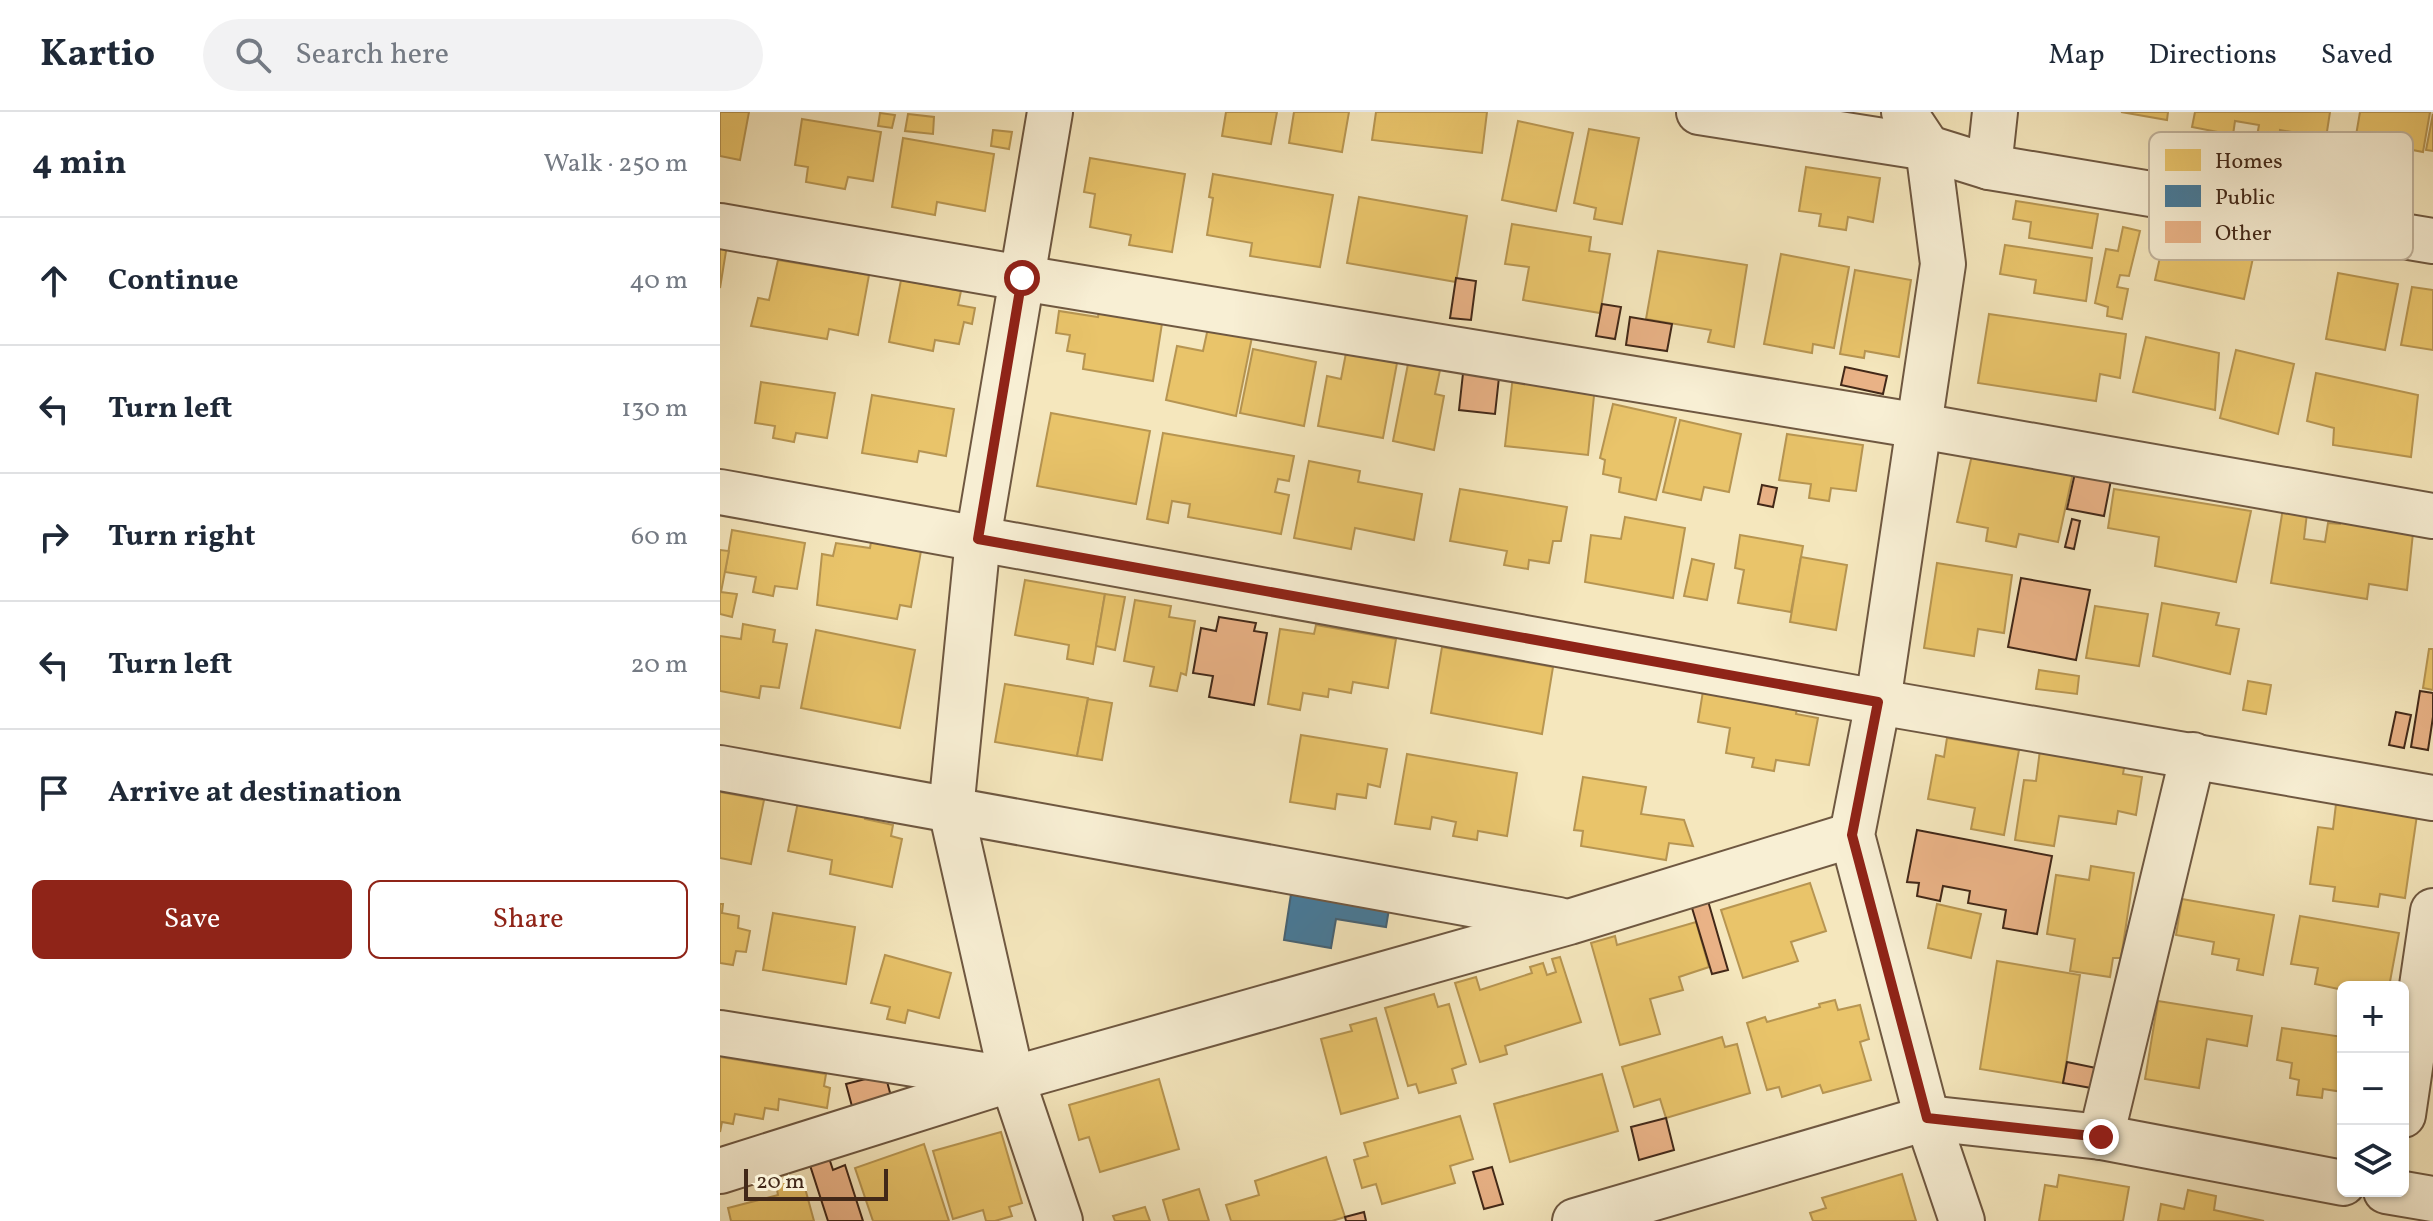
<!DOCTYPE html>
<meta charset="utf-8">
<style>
:root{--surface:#fff;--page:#f2f2f3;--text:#1f2937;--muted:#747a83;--line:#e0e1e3;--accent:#8f2418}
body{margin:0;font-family:Vollkorn,serif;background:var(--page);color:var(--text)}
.controls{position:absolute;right:24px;bottom:24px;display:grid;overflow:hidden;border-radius:12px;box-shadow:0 2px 6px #0004}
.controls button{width:72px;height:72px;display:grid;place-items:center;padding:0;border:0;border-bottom:2px solid var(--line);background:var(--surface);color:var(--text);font:40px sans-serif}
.scale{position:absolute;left:24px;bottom:20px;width:144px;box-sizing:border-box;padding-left:8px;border:4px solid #422818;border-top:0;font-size:22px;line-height:28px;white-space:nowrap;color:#422818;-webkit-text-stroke:6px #f8efd4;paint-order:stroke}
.stop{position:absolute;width:24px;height:24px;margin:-18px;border:6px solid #8f2418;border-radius:50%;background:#fff}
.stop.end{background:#8f2418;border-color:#fff;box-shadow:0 2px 8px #0008}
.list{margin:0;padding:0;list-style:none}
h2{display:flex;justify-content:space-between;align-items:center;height:104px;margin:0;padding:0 32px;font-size:34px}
h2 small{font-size:26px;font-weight:400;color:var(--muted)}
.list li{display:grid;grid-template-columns:52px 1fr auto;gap:24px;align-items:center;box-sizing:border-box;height:128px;padding:0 32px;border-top:2px solid var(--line)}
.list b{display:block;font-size:30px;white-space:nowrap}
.list em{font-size:26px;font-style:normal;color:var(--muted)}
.actions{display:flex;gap:16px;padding:24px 32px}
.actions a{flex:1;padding:18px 0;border:2px solid var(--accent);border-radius:12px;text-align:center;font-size:28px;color:var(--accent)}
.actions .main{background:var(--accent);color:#fff}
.icon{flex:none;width:44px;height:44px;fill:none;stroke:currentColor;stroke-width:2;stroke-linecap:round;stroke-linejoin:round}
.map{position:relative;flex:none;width:1713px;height:1109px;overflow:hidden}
header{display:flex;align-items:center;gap:48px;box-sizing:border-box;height:112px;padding:0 40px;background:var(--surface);border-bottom:2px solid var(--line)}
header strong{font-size:38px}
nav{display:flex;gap:44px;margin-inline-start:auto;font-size:28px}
.search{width:560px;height:72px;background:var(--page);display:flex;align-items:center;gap:20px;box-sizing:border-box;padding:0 28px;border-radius:44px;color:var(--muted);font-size:30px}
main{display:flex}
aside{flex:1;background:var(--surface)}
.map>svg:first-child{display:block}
</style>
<header>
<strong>Kartio</strong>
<div class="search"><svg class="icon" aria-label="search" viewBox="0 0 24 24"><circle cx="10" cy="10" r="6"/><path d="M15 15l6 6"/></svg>Search here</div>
<nav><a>Map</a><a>Directions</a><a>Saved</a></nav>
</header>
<main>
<aside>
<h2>4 min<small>Walk · 250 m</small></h2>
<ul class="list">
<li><svg class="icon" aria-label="ahead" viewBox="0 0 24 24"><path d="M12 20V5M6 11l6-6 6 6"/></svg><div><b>Continue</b></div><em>40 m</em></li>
<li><svg class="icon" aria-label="left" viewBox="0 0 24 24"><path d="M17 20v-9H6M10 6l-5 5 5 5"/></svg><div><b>Turn left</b></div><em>130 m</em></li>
<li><svg class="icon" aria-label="right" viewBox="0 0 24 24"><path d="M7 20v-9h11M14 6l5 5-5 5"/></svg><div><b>Turn right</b></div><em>60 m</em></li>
<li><svg class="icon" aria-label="left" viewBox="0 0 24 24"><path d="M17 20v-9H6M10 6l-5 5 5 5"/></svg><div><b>Turn left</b></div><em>20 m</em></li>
<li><svg class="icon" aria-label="arrive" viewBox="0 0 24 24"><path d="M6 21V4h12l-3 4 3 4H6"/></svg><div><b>Arrive at destination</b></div></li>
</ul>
<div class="actions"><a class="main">Save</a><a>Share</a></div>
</aside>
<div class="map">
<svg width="1713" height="1109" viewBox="0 0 1713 1109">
<rect width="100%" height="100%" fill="#f5e7bd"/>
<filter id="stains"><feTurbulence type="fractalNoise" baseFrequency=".0025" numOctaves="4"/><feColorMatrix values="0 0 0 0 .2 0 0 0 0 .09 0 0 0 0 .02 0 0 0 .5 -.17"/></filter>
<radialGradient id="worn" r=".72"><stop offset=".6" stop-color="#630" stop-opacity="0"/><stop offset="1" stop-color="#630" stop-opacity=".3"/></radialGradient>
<g fill="#e9c46a" stroke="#b79551" stroke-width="2">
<polygon points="0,0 29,0 20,48 0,44"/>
<polygon points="506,0 557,0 551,32 502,24"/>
<polygon points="574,0 629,0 622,40 569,31"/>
<polygon points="656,0 767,0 762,41 652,28"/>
<polygon points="1401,0 1448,0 1447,8"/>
<polygon points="1475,0 1610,0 1606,26 1560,18 1559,28 1537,24 1539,13 1515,9 1513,23 1472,15"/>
<polygon points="1640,0 1710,0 1703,40 1677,35 1671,72 1629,64"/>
<polygon points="160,1 175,3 172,16 158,14"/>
<polygon points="188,2 214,5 213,22 185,19"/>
<polygon points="1713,2 1713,39 1706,38"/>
<polygon points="82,7 161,20 153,69 128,65 125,77 86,70 88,55 75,53"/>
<polygon points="798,9 853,21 836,99 782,88"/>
<polygon points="869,17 919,26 902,112 874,107 876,96 854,91"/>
<polygon points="273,18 292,20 289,37 271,34"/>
<polygon points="183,26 274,42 265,99 217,90 215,103 172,95"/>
<polygon points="370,46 465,62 452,140 409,133 411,123 370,115 375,82 364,80"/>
<polygon points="1086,55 1160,66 1153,110 1128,105 1126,118 1099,114 1101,102 1079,99"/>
<polygon points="493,62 613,83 600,155 530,144 532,131 487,123 493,86 489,85"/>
<polygon points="639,85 747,104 736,170 627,151"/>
<polygon points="1296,89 1378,102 1372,136 1309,126 1311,110 1293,107"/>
<polygon points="1449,104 1540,114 1524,187 1435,168"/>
<polygon points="792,112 871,125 869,139 890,142 880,201 803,188 809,155 785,152"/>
<polygon points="1403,115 1420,119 1409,164 1400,163 1397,175 1408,177 1402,207 1387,204 1388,195 1375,191 1386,137 1398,139"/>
<polygon points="0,132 7,133 0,176"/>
<polygon points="1285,133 1372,146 1366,189 1314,181 1316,168 1280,162"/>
<polygon points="938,139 1027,153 1014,235 988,230 991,218 926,207"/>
<polygon points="1061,142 1129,155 1114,236 1093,232 1092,241 1044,232"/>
<polygon points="58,148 149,163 138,223 109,217 107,227 31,214 38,186 49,188"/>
<polygon points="1135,158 1191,168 1179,245 1145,239 1144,246 1120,242"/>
<polygon points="1618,161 1678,172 1665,238 1606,227"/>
<polygon points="181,168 241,179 238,193 255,196 252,212 244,210 239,232 215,228 213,239 169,230"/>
<polygon points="1692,175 1713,178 1713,238 1681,233"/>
<polygon points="380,195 443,205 433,269 363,257 365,242 347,239 350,223 336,221 339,199 378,205"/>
<polygon points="1269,202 1406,222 1400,266 1380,262 1376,289 1258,271"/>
<polygon points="488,216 532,225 516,304 446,288 457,234 483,239"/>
<polygon points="1426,225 1499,241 1495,298 1413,280"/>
<polygon points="533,237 596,250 584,314 520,301"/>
<polygon points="1516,238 1574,252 1558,322 1500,306"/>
<polygon points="626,241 677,251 663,326 598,314 607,264 621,267"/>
<polygon points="688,252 720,258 715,282 724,284 714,338 673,329"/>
<polygon points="794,255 876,264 868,343 785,334"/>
<polygon points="1596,261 1698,283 1691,345 1613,333 1614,316 1587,309"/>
<polygon points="41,270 115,281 107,326 76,321 74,330 53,326 55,314 35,311"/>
<polygon points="152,283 234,297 226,344 199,339 197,350 142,341"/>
<polygon points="893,292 956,306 936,388 899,380 901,366 883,362 885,348 880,346"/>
<polygon points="331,301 430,319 416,392 317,374"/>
<polygon points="960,308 1021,322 1009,380 984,375 981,388 943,380"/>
<polygon points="443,321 574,344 569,369 558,367 555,380 569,383 561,422 468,405 470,392 452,389 448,411 427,407"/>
<polygon points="1067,322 1143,333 1136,379 1111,376 1109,389 1089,386 1091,372 1059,368"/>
<polygon points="1254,334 1354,356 1338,430 1299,422 1296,435 1266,429 1268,416 1237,410"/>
<polygon points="589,349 640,359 638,370 702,382 694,428 635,416 631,437 574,426"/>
<polygon points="740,377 847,395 841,429 833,429 829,451 809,448 808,457 784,453 787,439 730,429"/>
<polygon points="1394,377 1531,399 1516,470 1435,454 1439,425 1388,416"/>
<polygon points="1563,396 1587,401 1584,427 1605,430 1608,411 1620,412 1621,404 1693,421 1687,478 1649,472 1647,487 1551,471"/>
<polygon points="905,405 965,416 953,486 865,470 871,423 901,427"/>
<polygon points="12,418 85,431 77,477 55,474 53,484 33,480 36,465 5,460"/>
<polygon points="1020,423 1083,434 1071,500 1018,491 1024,458 1015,456"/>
<polygon points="151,430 201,439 191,495 180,493 177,507 97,493 102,442 113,444 116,431 150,436"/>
<polygon points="0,438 9,439 1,480 17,482 12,505 0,502"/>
<polygon points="1081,445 1127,453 1116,518 1070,510"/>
<polygon points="972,447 994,452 987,488 964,484"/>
<polygon points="1217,451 1292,463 1284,521 1258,517 1254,544 1204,536"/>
<polygon points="305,468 385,482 373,552 347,547 349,533 295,523"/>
<polygon points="385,482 405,485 395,538 376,534"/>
<polygon points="415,488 451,494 449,505 475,509 466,563 461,561 457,579 430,574 434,555 404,549"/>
<polygon points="1442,491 1499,501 1496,513 1519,517 1510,562 1433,544"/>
<polygon points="1375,494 1428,502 1419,554 1366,546"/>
<polygon points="23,512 55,518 53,530 67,532 59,576 41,574 39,586 0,579 0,524 21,527"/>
<polygon points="596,513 676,527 668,576 633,570 631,581 609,577 608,585 583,581 580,598 548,592 560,517 594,522"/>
<polygon points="96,518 195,538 180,616 81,596"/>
<polygon points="722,535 833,555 822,622 711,601"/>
<polygon points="1709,537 1713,537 1713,578 1703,576"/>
<polygon points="1319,558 1359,564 1357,582 1316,577"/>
<polygon points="1528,569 1551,573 1546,602 1523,598"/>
<polygon points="285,572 368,586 357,644 275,630"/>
<polygon points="984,573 1078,591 1076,602 1098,606 1089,653 1056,648 1054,659 1032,655 1034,646 1006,641 1010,616 978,610"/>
<polygon points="368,587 392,591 382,648 357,644"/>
<polygon points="581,623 667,637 660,675 648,672 646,686 617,682 615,697 570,690"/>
<polygon points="1227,626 1299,638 1284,723 1251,717 1255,696 1208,687 1216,643 1224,645"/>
<polygon points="1320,638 1405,650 1403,662 1422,665 1416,703 1398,699 1396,712 1339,704 1334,734 1295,728 1304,668 1316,669"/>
<polygon points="687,642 797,661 787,724 758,719 757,728 733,724 736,710 712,705 710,717 675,712"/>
<polygon points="863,665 926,675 921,702 964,708 973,734 949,731 946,748 861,734 863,719 854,718"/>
<polygon points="0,680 44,688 31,752 0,746"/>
<polygon points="79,685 146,698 145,707 173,713 171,724 182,727 172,775 110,762 112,748 68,739"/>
<polygon points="1616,692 1697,703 1685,786 1660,782 1658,795 1613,789 1615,775 1590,772 1598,715 1613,717"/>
<polygon points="1371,754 1414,761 1401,846 1393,846 1390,865 1350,859 1355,827 1327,822 1336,763 1369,768"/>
<polygon points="1090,771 1106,819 1071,830 1078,849 1023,866 1001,798"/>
<polygon points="1462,787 1554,803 1543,863 1517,858 1519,847 1492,842 1494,830 1456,823"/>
<polygon points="0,792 3,792 2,801 19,804 18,816 30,819 26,840 16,839 13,853 0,851"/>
<polygon points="1217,792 1261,802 1251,846 1208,836"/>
<polygon points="53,801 135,815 126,872 43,858"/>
<polygon points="1580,804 1679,821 1669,875 1623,875 1623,878 1595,872 1598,856 1571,852"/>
<polygon points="976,810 989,855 959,865 963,878 930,887 940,922 900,933 871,831 895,824 897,833"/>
<polygon points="165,843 231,861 219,906 188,898 185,911 167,907 170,895 151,891"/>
<polygon points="840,845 861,910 785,934 787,942 760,950 735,871 756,865 760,878 812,861 810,855 823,851 827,863 836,860 832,847"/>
<polygon points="1277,849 1360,863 1343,971 1260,957"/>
<polygon points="714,882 718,895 729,892 746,952 732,957 736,971 699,981 696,972 688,974 665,896"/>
<polygon points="1115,888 1118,898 1140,893 1149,927 1140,930 1151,968 1103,981 1100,973 1062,985 1059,975 1047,978 1027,911 1045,905 1047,910 1100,895 1099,892"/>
<polygon points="1438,889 1532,904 1527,934 1487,927 1479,976 1425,967"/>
<polygon points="656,906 678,986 621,1002 601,927 632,919 630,913"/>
<polygon points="1562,916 1623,925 1623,980 1603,977 1602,986 1577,983 1579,968 1570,966 1572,951 1557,948"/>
<polygon points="1002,925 1005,935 1017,932 1030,981 946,1006 940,987 914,995 902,955"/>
<polygon points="0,945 106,962 104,974 110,976 107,996 59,987 58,998 45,996 43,1007 15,1002 13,1012 2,1010 0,1020"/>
<polygon points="882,962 898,1019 790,1050 774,992"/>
<polygon points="439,967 459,1037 380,1060 369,1025 359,1028 349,993"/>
<polygon points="740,1004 753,1047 730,1054 735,1071 662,1092 656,1072 642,1076 634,1048 648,1044 644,1031"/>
<polygon points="281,1020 302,1091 289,1095 292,1104 275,1109 266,1109 263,1098 233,1107 213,1039"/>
<polygon points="204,1032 229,1109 153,1109 135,1056"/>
<polygon points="606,1045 625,1105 612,1109 511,1109 506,1093 539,1083 535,1069"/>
<polygon points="1182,1062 1196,1109 1093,1109 1090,1101 1106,1096 1102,1086"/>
<polygon points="1339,1063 1409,1075 1403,1109 1319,1109 1325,1073 1337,1075"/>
<polygon points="82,1065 94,1109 11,1109 8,1096 58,1083 56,1072"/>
<polygon points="479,1077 489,1109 449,1109 443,1088"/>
<polygon points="1468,1078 1496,1084 1494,1098 1544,1109 1438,1109 1441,1092 1464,1097"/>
<polygon points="425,1095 430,1109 395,1109 393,1104"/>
</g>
<polygon fill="#457b9d" stroke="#446275" stroke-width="2" points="573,769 671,785 666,815 616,807 611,836 564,828"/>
<g fill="#e9b286" stroke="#422818" stroke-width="2">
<polygon points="736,166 756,169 751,208 730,206"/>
<polygon points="882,192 901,195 895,227 876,224"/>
<polygon points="910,205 952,212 947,239 906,233"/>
<polygon points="745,243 781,247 775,302 739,298"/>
<polygon points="1125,255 1167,264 1163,282 1121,273"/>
<polygon points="1355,361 1391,368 1384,404 1347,397"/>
<polygon points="1042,373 1057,376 1053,395 1038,392"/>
<polygon points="1352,407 1360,409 1354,437 1345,435"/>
<polygon points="1301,466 1370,478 1356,548 1288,535"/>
<polygon points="499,505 536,511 534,519 547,521 534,593 489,585 493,564 473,561 481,516 496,519"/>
<polygon points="1700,579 1713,581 1713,605 1708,638 1691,635"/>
<polygon points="1676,600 1691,603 1684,636 1669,633"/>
<polygon points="1197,718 1332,744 1317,822 1283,816 1286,798 1248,791 1250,779 1223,774 1220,789 1197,784 1199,771 1187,770"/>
<polygon points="986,782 1008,858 992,862 969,786"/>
<polygon points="1347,950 1381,957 1377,977 1343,971"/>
<polygon points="165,962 172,988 133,998 126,972"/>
<polygon points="946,1006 954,1038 919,1048 911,1015"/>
<polygon points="107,1040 113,1058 125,1053 143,1109 108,1109 88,1047"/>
<polygon points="772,1055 783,1092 764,1097 753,1060"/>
<polygon points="644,1100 646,1109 626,1109 625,1105"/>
</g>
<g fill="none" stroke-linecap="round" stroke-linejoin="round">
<g stroke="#6f5841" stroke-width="48">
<g id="minor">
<polyline points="330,0 258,427 231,698 292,967 340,1109"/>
<polyline points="979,0 1208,36 1269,55 1713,129"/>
<polyline points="1269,55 1275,0"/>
<polyline points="0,114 302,166 1200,314 1713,404"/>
<polyline points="0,380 1158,590 1713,686"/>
<polyline points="0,656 839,808"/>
<polyline points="0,921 282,966"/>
<polyline points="1683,1003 1713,799"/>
<polyline points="1381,1025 1473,643"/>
<polyline points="0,1059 292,967 849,810 1132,723"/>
</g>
</g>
<g stroke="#6f5841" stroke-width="48">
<g id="tertiary">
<polyline points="1184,0 1208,36 1223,152 1158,590 1132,723 1207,1006 1242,1109"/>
<polyline points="1666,1079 1713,1087"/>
<polyline points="855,1109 1207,1006 1381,1025 1623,1071"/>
</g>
</g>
<use href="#minor" stroke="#f8efd4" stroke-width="44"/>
<use href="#tertiary" stroke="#f8efd4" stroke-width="44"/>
</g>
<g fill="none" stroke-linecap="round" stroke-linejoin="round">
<polyline stroke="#8f2418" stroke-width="10" points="302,166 258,427 1158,590 1132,723 1207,1006 1381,1025"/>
</g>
<rect x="1429" y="20" width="264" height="128" rx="12" fill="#f8efd4" stroke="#c1b39c" stroke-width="2"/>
<rect x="1445" y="37" width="36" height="22" fill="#e9c46a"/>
<rect x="1445" y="73" width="36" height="22" fill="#457b9d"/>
<rect x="1445" y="109" width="36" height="22" fill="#e9b286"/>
<g font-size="22" fill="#422818">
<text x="1495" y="56">Homes</text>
<text x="1495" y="92">Public</text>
<text x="1495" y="128">Other</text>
</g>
<rect width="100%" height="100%" filter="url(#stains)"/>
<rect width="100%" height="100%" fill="url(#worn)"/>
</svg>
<div class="controls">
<button>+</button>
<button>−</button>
<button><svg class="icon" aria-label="layers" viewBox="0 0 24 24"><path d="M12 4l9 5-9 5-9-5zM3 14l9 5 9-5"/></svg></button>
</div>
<div class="scale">20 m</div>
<div class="stop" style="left:302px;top:166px"></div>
<div class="stop end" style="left:1381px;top:1025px"></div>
</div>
</main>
